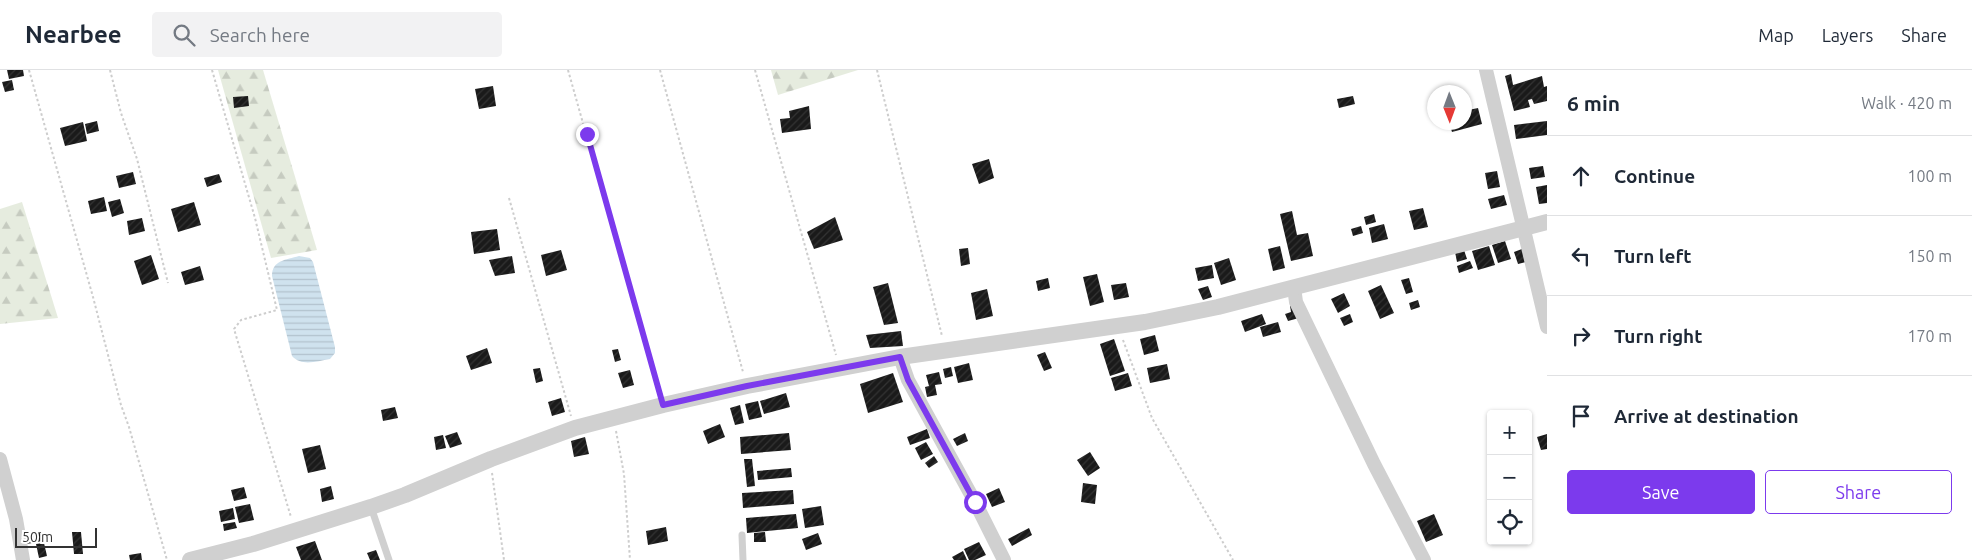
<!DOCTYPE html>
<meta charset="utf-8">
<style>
:root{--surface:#fff;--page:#f2f2f3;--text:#1f2937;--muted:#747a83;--line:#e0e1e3;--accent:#7c3aed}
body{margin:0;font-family:Ubuntu,sans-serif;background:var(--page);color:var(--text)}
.controls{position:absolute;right:15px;bottom:15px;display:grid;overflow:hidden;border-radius:5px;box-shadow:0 1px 4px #0004}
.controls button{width:45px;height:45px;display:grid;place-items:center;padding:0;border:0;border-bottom:1px solid var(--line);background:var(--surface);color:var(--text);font:25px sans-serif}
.compass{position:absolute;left:1427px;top:15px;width:45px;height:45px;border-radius:50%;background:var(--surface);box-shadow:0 1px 4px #0004;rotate:179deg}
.scale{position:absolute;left:15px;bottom:12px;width:82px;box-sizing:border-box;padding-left:5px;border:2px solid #333;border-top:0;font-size:14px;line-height:18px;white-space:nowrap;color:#333;-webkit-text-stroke:4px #fff;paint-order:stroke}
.stop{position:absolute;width:15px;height:15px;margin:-11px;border:4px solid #7c3aed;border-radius:50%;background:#fff}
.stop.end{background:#7c3aed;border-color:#fff;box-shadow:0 1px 5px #0008}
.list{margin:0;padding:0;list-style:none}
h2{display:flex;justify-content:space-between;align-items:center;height:65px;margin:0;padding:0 20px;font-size:21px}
h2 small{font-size:16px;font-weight:400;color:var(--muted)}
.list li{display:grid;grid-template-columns:32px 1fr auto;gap:15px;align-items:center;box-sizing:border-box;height:80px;padding:0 20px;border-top:1px solid var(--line)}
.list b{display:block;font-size:19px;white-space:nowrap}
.list em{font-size:16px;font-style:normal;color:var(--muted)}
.actions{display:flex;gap:10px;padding:15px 20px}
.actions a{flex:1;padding:11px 0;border:1px solid var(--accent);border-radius:5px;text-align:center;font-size:18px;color:var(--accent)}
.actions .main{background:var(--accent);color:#fff}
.icon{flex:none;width:28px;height:28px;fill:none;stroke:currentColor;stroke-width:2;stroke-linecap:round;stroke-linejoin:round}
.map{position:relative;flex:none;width:1547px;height:490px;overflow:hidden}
header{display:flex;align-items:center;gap:30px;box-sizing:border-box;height:70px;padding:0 25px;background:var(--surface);border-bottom:1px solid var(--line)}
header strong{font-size:24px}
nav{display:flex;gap:28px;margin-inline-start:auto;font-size:18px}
.search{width:350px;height:45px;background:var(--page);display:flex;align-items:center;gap:12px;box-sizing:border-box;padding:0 18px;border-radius:5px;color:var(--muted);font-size:19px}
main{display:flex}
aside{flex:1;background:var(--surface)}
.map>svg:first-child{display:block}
</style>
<header>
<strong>Nearbee</strong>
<div class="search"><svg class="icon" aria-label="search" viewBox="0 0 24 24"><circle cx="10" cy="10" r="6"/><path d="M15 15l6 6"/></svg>Search here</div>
<nav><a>Map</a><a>Layers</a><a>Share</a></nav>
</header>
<main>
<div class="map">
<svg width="1547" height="490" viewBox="0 0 1547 490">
<defs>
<pattern id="forest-firs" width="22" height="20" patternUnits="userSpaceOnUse" patternTransform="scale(1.25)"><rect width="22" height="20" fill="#e6ecdf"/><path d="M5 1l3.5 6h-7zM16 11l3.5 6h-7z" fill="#c6cbc0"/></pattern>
<pattern id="water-rules" width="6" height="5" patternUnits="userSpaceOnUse" patternTransform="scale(1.25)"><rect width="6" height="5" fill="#cfe2ee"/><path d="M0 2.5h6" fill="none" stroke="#b2c2cd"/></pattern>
<pattern id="building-hatch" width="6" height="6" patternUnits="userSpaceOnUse" patternTransform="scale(1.25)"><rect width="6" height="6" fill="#1a1a1a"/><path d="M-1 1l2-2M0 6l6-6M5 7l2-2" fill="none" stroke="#333"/></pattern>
</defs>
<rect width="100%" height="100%" fill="#fff"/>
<g fill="url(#forest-firs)">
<polygon points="218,0 263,0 317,180 271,188"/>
<polygon points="771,0 858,0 778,25"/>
<polygon points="22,132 58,248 0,254 0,139"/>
</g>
<path fill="url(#water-rules)" d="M 299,186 L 310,188 L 313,192 L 335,277 L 335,283 L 330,289 C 317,291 302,297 292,286 L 272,206 C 272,190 286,190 299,186 Z"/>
<g fill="url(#building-hatch)">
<polygon points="7,0 23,0 24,6 9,9"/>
<polygon points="1511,4 1513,15 1542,6 1544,17 1547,16 1547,31 1534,34 1532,29 1528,30 1530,37 1514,41 1505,6"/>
<polygon points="12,10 14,20 5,22 2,12"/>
<polygon points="493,16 496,36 479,39 475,19"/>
<polygon points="248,26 249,36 234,38 233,27"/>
<polygon points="1353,26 1355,34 1339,38 1337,29"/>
<polygon points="809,36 811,59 782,63 780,49 790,48 789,41"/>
<polygon points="1478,38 1482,54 1452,62 1449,52 1464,52 1464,41"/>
<polygon points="97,51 99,61 87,64 85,54"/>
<polygon points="1547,51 1547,65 1516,69 1514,55"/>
<polygon points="83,52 87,71 65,76 60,58"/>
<polygon points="989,89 994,108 979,114 972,94"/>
<polygon points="1543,96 1545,107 1531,109 1529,98"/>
<polygon points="1497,101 1500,117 1488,119 1485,103"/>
<polygon points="133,102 136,114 119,118 116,106"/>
<polygon points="219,104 222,112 207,117 204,108"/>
<polygon points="1547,115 1547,133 1539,134 1536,117"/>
<polygon points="1504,125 1507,135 1491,139 1488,129"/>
<polygon points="104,127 107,141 91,144 88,131"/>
<polygon points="120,129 124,143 112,147 108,132"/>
<polygon points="194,132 201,155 178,162 171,139"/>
<polygon points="1423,138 1428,157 1414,160 1409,141"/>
<polygon points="1292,141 1297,165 1308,163 1313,186 1291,191 1280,144"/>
<polygon points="1374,144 1376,152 1366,155 1364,147"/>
<polygon points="835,147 843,170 814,179 807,162"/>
<polygon points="142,148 145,161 129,165 127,151"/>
<polygon points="1384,154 1388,169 1372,173 1369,158"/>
<polygon points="1361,156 1363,163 1353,166 1351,159"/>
<polygon points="497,159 500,180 474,184 471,162"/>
<polygon points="1505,171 1511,189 1498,193 1492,175"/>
<polygon points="1280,176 1285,198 1273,201 1268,179"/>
<polygon points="1489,176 1495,195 1478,200 1472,181"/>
<polygon points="968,178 970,194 961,196 959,179"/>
<polygon points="1522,179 1526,192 1518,194 1514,182"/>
<polygon points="561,180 567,200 546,206 541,185"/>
<polygon points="1464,180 1467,189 1457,192 1455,182"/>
<polygon points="151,185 159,209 142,215 134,191"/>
<polygon points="512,186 515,203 495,206 489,190"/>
<polygon points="1229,188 1236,210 1221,215 1214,193"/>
<polygon points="1470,191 1473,198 1459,203 1457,196"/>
<polygon points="1212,195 1214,208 1198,211 1195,198"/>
<polygon points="200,196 204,210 185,215 181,202"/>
<polygon points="1097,204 1104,232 1090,236 1083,207"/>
<polygon points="1048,208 1050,218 1038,221 1036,211"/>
<polygon points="1409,208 1413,222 1406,224 1401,210"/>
<polygon points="888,213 898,253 884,255 873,217"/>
<polygon points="1126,213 1129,227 1114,230 1111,215"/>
<polygon points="1381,215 1394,243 1380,249 1368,221"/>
<polygon points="1208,216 1212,227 1203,230 1198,219"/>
<polygon points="987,219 993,246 976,250 971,223"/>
<polygon points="1344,223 1350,236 1338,243 1331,229"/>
<polygon points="1418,230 1420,237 1411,240 1409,233"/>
<polygon points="1295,235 1299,248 1288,251 1285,244 1291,242 1290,236"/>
<polygon points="1262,244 1266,254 1245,262 1241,251"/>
<polygon points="1350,244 1353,252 1344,256 1340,248"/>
<polygon points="1278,252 1281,262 1263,267 1260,257"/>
<polygon points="901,261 903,276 870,278 866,265"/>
<polygon points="1155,265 1159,281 1144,285 1140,269"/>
<polygon points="1114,269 1125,301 1110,306 1100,274"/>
<polygon points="487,278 492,293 471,300 466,286"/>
<polygon points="618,279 621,290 615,292 612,280"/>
<polygon points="1045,282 1052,298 1044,301 1037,285"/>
<polygon points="969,293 973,310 958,313 954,297"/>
<polygon points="1167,294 1170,309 1150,313 1147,298"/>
<polygon points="951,297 953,306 945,308 943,299"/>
<polygon points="540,298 543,311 536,313 533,299"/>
<polygon points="630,300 634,315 623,318 618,303"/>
<polygon points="939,302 942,314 935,315 937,325 927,327 925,317 929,316 926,305"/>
<polygon points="893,303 903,332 868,343 860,314"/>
<polygon points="1128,303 1132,316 1115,321 1111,308"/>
<polygon points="786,323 790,337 764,344 760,331"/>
<polygon points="561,328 565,342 552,346 548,332"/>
<polygon points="758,331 762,347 749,350 745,334"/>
<polygon points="740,335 744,353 735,355 730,338"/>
<polygon points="395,337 398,348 383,351 381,340"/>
<polygon points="720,354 725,367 708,374 703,361"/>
<polygon points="927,359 930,368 910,375 907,367"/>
<polygon points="457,362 462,374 450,378 445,366"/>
<polygon points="789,363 791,380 741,384 740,367"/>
<polygon points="965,363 968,371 957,376 953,369"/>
<polygon points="1547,364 1547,379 1541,380 1537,367"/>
<polygon points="443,365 446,378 436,380 434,367"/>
<polygon points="585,367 589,384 574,387 571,371"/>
<polygon points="926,372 933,384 921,390 915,378"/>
<polygon points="320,375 326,399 308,403 302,379"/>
<polygon points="1090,382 1100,398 1088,406 1077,390"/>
<polygon points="934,386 938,392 929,398 925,393"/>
<polygon points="744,389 752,389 755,416 747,417"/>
<polygon points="791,398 792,407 758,410 757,401"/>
<polygon points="1083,413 1097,415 1095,434 1081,432"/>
<polygon points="331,416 334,429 322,432 320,419"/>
<polygon points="244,417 247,428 234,431 231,420"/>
<polygon points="999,418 1005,432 992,437 986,424"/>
<polygon points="793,420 794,434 743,438 742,423"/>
<polygon points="250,434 254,450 239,453 235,437"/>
<polygon points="821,436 824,455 805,458 802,439"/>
<polygon points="233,438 235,449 221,452 219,441"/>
<polygon points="796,444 798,458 747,463 746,448"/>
<polygon points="1434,444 1443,465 1426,472 1417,451"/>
<polygon points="235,452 237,458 224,461 223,454"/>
<polygon points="666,457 668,471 648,475 646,461"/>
<polygon points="1029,458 1032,465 1012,476 1008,469"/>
<polygon points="41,462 42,471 27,474 25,465"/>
<polygon points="72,462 81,462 83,484 74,484"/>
<polygon points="765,462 766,472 754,472 754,463"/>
<polygon points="818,463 822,474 806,480 802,469"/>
<polygon points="315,471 322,490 301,490 296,477"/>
<polygon points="979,472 986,485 975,490 969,490 964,479"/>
<polygon points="44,473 47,486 39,488 36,474"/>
<polygon points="376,480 380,490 370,490 367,483"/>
<polygon points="963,481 967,490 954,490 952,487"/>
<polygon points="141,483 142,490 130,490 129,485"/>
</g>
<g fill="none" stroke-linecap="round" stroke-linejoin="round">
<g stroke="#cdcdcd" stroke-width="2" stroke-dasharray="2.5 2.5" stroke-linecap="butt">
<polyline points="29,0 93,227 121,335 129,357 167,490"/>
<polyline points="110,0 121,43 137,89 168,213"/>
<polyline points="212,0 255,148 277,240 241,250 234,259 291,447"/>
<polyline points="568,0 659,323"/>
<polyline points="660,0 743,302"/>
<polyline points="755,0 836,285"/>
<polyline points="877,0 942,266"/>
<polyline points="509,128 571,346"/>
<polyline points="1123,270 1152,348 1233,490"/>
<polyline points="616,361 624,404 630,490"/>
<polyline points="492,403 504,490"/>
</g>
<g stroke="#d0d0d0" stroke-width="7">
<polyline points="371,437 389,490"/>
<polyline points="742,465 743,490"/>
</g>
<g stroke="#d0d0d0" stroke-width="14">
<polyline points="1486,0 1547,257"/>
<polyline points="1294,217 1296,232 1374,394 1424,490"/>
<polyline points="900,287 908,310 975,432 1004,490"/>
<polyline points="0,389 16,449 23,490"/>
</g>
<polyline stroke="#d0d0d0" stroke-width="16" points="190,490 253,474 371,437 405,425 491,389 575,358 663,335 747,316 900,287 1145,252 1218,237 1547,152"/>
</g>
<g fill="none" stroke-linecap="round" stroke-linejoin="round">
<polyline stroke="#7c3aed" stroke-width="6" points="587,64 663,335 747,316 900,287 908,310 975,432"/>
</g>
</svg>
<div class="controls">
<button>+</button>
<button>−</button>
<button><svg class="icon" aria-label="locate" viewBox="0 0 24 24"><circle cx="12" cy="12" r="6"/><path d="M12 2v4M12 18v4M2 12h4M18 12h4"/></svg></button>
</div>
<svg class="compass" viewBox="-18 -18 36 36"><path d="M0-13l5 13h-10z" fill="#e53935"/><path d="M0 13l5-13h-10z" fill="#747a83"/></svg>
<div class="scale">50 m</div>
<div class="stop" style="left:975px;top:432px"></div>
<div class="stop end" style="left:587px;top:64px"></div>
</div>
<aside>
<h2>6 min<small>Walk · 420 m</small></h2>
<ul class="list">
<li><svg class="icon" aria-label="ahead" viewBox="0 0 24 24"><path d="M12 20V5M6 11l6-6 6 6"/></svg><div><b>Continue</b></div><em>100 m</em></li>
<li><svg class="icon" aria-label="left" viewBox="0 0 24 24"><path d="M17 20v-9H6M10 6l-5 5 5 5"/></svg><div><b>Turn left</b></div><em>150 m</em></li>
<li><svg class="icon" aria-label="right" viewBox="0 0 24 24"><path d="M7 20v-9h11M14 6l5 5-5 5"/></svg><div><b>Turn right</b></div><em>170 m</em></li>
<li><svg class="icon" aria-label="arrive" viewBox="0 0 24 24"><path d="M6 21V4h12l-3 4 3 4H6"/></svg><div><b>Arrive at destination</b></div></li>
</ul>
<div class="actions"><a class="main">Save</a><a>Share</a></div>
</aside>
</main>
